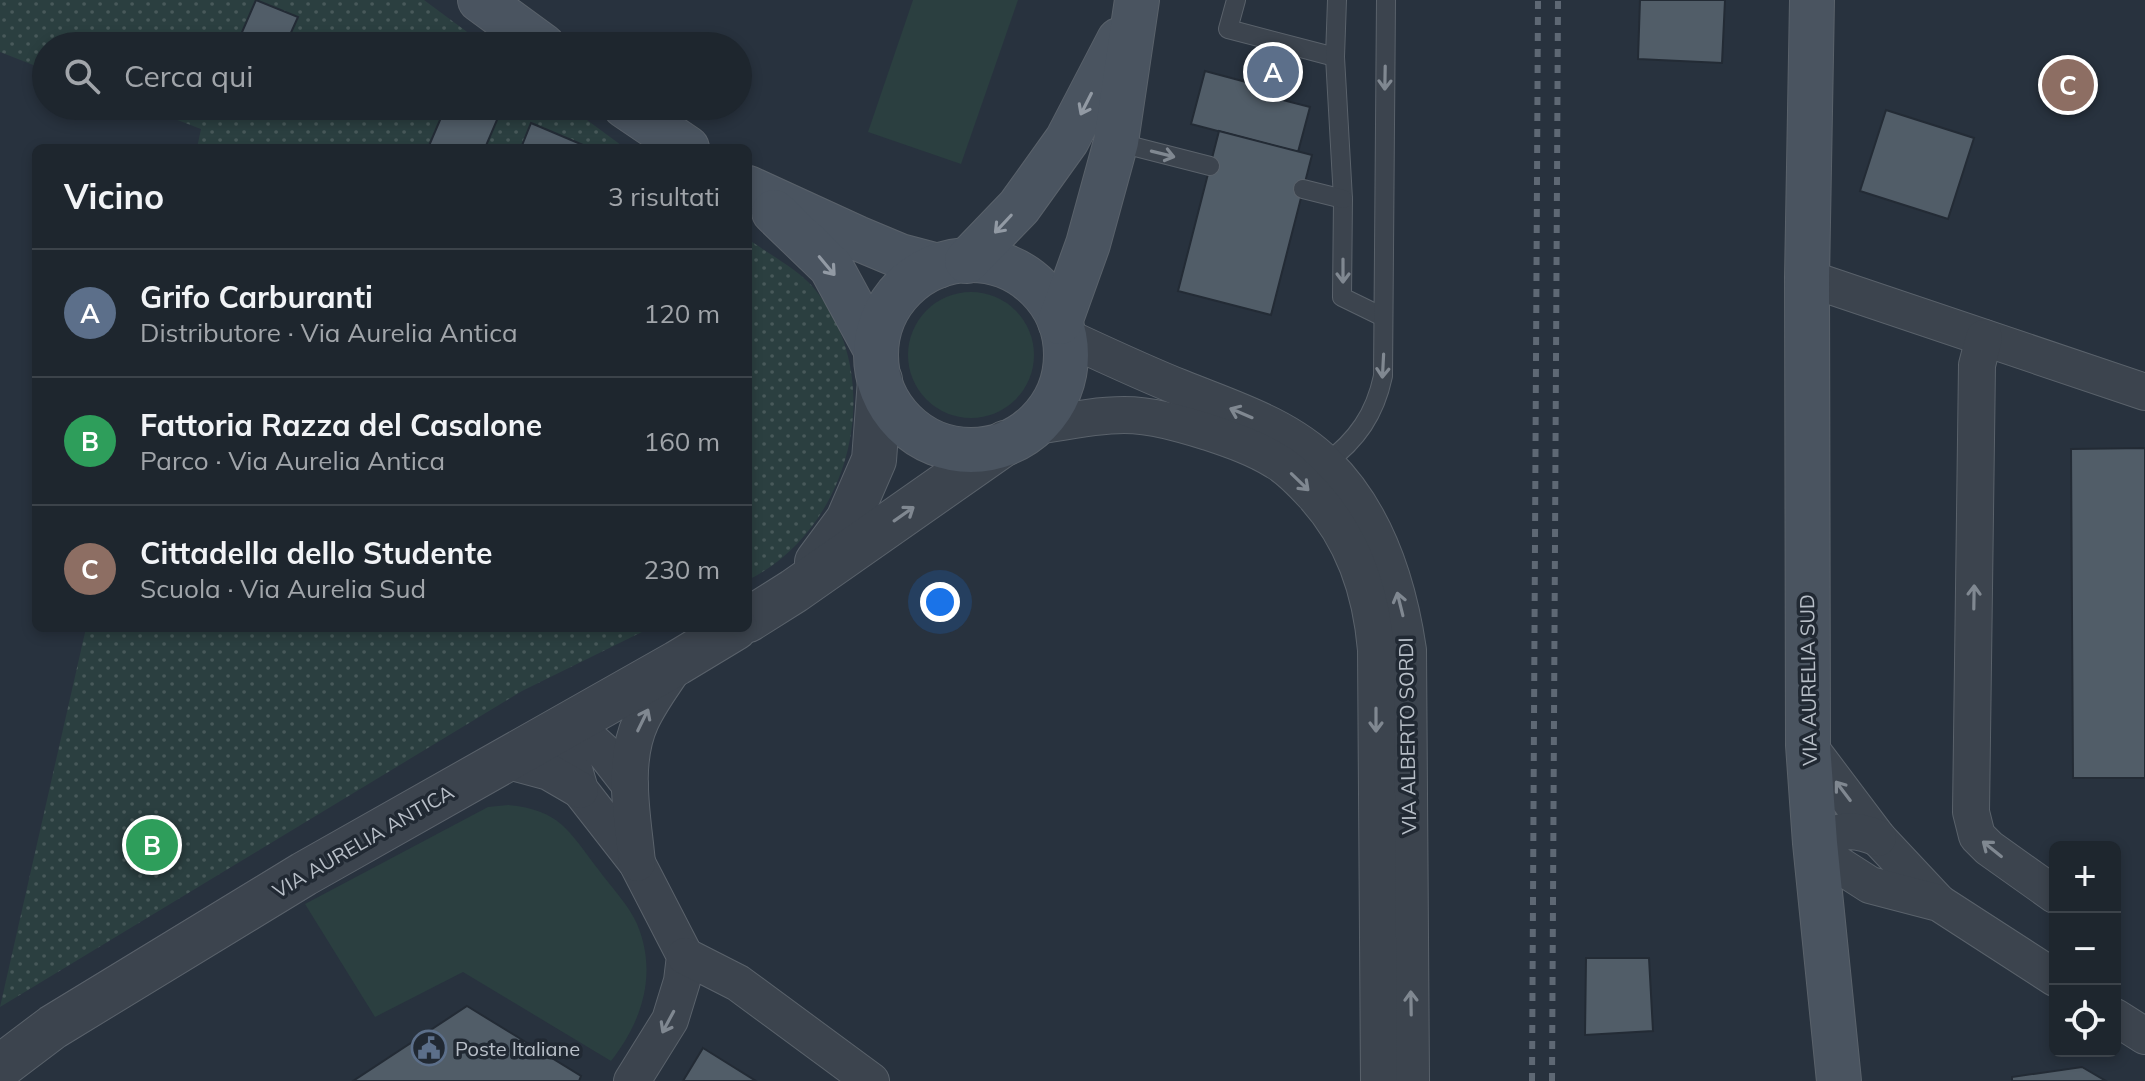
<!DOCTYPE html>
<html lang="it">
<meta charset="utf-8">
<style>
:root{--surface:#1e262e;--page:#2b323a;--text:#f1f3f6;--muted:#a1a5aa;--line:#3c434a;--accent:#d93025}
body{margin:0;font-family:Mulish,sans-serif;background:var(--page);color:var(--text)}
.controls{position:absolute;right:24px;bottom:24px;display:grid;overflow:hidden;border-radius:12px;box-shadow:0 4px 12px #0003}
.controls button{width:72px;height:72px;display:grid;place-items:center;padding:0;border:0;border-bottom:2px solid var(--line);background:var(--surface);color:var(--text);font:40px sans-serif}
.you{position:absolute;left:940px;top:602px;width:28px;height:28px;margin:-20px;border:6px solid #fff;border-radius:50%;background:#1a73e8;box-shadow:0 0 0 12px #1a73e833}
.badge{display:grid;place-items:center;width:52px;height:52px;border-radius:50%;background:var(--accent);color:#fff;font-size:26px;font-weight:700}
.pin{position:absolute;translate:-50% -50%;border:4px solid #fff;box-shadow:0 2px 8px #0006}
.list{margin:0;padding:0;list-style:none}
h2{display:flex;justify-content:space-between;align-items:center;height:104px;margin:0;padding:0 32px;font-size:34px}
h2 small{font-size:26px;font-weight:400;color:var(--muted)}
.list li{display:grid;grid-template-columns:52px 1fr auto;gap:24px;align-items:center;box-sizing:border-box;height:128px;padding:0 32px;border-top:2px solid var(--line)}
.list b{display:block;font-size:30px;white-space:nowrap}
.list p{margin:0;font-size:26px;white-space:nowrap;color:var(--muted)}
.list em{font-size:26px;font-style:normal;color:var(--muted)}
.icon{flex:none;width:44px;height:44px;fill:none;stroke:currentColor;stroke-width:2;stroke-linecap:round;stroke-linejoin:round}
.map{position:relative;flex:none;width:2145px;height:1081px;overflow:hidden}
.search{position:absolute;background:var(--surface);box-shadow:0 4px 12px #0003;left:32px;top:32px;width:720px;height:88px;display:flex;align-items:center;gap:20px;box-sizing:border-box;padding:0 28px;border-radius:44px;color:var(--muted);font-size:30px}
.panel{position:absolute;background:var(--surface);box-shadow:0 4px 12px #0003;left:32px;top:144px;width:720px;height:488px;border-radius:12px}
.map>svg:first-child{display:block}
</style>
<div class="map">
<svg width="2145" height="1081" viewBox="0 0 2145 1081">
<defs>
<pattern id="garden-dots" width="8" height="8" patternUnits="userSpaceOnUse" patternTransform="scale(2)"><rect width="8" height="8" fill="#2b3f40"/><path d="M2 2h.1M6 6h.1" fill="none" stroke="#48595a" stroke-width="1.8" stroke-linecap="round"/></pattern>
</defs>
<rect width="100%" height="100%" fill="#28323e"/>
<g fill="#2b3f40">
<polygon points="913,0 1018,0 961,164 868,132"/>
<circle cx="971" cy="355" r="63"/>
<path d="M 508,805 C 560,810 568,830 598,869 C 610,886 629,905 637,924 C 658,973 642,1022 611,1061 L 463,972 L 375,1017 L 305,904 L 488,807 Z"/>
</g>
<g fill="url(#garden-dots)">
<polygon points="0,0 424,0 486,46 46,46 46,70 0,52"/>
<polygon points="141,106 568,106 625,148 197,148 201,129"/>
<path d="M 748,239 C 767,253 797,269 812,286 C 890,376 852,529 748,580 Z"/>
<polygon points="86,628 650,628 522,691 0,1007"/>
</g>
<g fill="#515d68" stroke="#232b35" stroke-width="2">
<polygon points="256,0 298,17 285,46 236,46"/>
<polygon points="1640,0 1725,0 1722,63 1638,59"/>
<polygon points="1205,71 1261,86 1259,94 1310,107 1298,152 1191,124"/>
<polygon points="446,106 503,106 485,148 428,148"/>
<polygon points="1886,110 1974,138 1948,219 1860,191"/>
<polygon points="531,123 590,148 521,148"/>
<polygon points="1219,131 1312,155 1271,315 1178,291"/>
<polygon points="2145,448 2145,778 2073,778 2071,449"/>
<polygon points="1586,958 1649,958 1653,1031 1585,1035"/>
<polygon points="467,1006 581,1076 579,1081 353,1081"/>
<polygon points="703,1048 756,1081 683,1081"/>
<polygon points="2082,1067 2106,1081 2012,1081 2012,1077"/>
</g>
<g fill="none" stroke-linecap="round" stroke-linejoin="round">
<g stroke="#5a626b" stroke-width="20">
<g id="service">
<polyline points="1236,0 1228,29 1335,57"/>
<polyline points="1337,0 1335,57 1343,199 1342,297 1383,317"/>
<polyline points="1116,142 1210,166"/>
<polyline points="1303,189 1343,199"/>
<path d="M 1326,463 C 1357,440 1375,414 1383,376 L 1386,0"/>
</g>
</g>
<g stroke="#5a626b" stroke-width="38">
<g id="minor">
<polyline points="1807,278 2145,392"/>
<path d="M 1064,336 C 1103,354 1141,372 1181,388 C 1230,408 1287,425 1326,464 C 1376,513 1398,582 1408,650 L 1411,1081"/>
<polyline points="1984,338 1977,365 1971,812 1977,836 1989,848 2055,895"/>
<path d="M 1033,427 C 1063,422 1094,415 1124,415 C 1152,415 1182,424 1208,432 C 1232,440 1255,448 1276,461 C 1290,469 1302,482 1313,494 C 1353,538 1371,590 1376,650 L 1379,1081"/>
<polyline points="571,722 570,755 580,790 637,863 685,956 682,981 670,1020 632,1081"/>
<polyline points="571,722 605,753 630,785"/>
<polyline points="1808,745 1878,838 1938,902"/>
<polyline points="505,760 549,772 580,790"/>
<path d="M 1878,838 C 1850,827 1841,830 1815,843 L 1831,860 L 1870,885 L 1939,903 L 2055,978"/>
<path d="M 637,863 C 633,818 621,764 641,721 C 650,701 665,682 677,663"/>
<polyline points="685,956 738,983 871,1081"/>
<polyline points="2115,1017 2145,1036"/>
</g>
</g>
<g stroke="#5a626b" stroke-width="46">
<g id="tertiary">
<polyline points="817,562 848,520 874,460 880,380"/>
<polyline points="748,620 794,591 1005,443"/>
<polyline points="0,1067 53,1027 304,874 677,663 735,628"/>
</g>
</g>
<g stroke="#5a626b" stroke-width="46">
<g id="secondary">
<polyline points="480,0 543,46"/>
<polyline points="1812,0 1807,278 1808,745 1815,843 1839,1081"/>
<polyline points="625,106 687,148"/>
<polyline points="748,188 857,238 900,256 938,266"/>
<polyline points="774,212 831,267 876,350"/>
<circle cx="971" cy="355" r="95"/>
<polyline points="967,261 1019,207 1067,140 1119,40"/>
<polyline points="1060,322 1088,244 1116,142 1137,0"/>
</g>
</g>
<use href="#service" stroke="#3c444e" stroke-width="18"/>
<use href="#minor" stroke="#3c444e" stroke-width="36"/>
<use href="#tertiary" stroke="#3c444e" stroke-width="44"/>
<use href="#secondary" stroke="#4a5460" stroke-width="44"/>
<g stroke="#5e6874" stroke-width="6" stroke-dasharray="8 8" stroke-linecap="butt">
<polyline points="1532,1081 1538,0"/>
<polyline points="1552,1081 1558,0"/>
</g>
</g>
<defs><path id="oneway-shaft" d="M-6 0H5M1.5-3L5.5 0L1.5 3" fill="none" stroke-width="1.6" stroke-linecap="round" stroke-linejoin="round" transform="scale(2)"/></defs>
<g stroke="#808891">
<use href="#oneway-shaft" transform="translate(1385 78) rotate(91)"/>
<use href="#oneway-shaft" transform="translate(1163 154) rotate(14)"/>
<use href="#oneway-shaft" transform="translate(1343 271) rotate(90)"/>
<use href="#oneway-shaft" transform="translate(1383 366) rotate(93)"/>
<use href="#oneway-shaft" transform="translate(1241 413) rotate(-157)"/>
<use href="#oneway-shaft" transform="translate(1300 482) rotate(44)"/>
<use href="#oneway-shaft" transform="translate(904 514) rotate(-35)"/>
<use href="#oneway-shaft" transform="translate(1974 597) rotate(-89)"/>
<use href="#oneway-shaft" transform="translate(1400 604) rotate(-104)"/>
<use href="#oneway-shaft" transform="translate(643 720) rotate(-64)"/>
<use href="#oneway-shaft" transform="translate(1376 720) rotate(90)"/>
<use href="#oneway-shaft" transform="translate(1843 791) rotate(-127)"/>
<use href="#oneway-shaft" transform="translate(1992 849) rotate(-141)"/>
<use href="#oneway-shaft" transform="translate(1411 1003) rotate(-91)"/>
<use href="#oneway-shaft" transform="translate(668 1022) rotate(118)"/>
</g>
<g stroke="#929aa4">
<use href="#oneway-shaft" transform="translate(1086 104) rotate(117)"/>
<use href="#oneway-shaft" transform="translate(1003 224) rotate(133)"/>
<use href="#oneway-shaft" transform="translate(827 266) rotate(50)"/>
</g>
<defs>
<g id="civic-ring" transform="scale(1.8)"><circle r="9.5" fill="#212933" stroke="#5c6f8a" stroke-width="1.5"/><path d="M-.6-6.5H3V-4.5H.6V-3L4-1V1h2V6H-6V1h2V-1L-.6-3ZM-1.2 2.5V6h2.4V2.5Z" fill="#5c6f8a"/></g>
</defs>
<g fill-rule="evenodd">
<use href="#civic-ring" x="429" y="1048"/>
</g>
<g text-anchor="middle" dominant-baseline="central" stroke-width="7" stroke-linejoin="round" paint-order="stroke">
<g font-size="20" fill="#b8bfc8" stroke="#212933">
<text transform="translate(1808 680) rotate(-91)">VIA AURELIA SUD</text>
<text transform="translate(1407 736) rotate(-91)">VIA ALBERTO SORDI</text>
<text transform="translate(363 841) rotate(-30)">VIA AURELIA ANTICA</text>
</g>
<g font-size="20" fill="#b8bfc8" stroke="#212933" text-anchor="start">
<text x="455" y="1048">Poste Italiane</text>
</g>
</g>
</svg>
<div class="controls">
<button>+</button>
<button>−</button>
<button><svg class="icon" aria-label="locate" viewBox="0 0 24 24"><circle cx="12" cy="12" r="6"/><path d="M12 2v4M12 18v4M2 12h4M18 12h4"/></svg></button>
</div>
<div class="you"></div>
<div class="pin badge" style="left:1273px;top:72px;background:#5c6f8a">A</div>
<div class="pin badge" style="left:152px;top:845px;background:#2e9e5b">B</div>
<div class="pin badge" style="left:2068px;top:85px;background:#8d6e63">C</div>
<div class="search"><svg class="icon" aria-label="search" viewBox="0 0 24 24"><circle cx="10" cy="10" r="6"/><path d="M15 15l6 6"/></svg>Cerca qui</div>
<section class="panel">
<h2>Vicino<small>3 risultati</small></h2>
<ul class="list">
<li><span class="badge" style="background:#5c6f8a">A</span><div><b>Grifo Carburanti</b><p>Distributore · Via Aurelia Antica</p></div><em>120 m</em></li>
<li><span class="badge" style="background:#2e9e5b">B</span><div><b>Fattoria Razza del Casalone</b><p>Parco · Via Aurelia Antica</p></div><em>160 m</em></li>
<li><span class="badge" style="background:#8d6e63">C</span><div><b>Cittadella dello Studente</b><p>Scuola · Via Aurelia Sud</p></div><em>230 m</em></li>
</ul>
</section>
</div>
